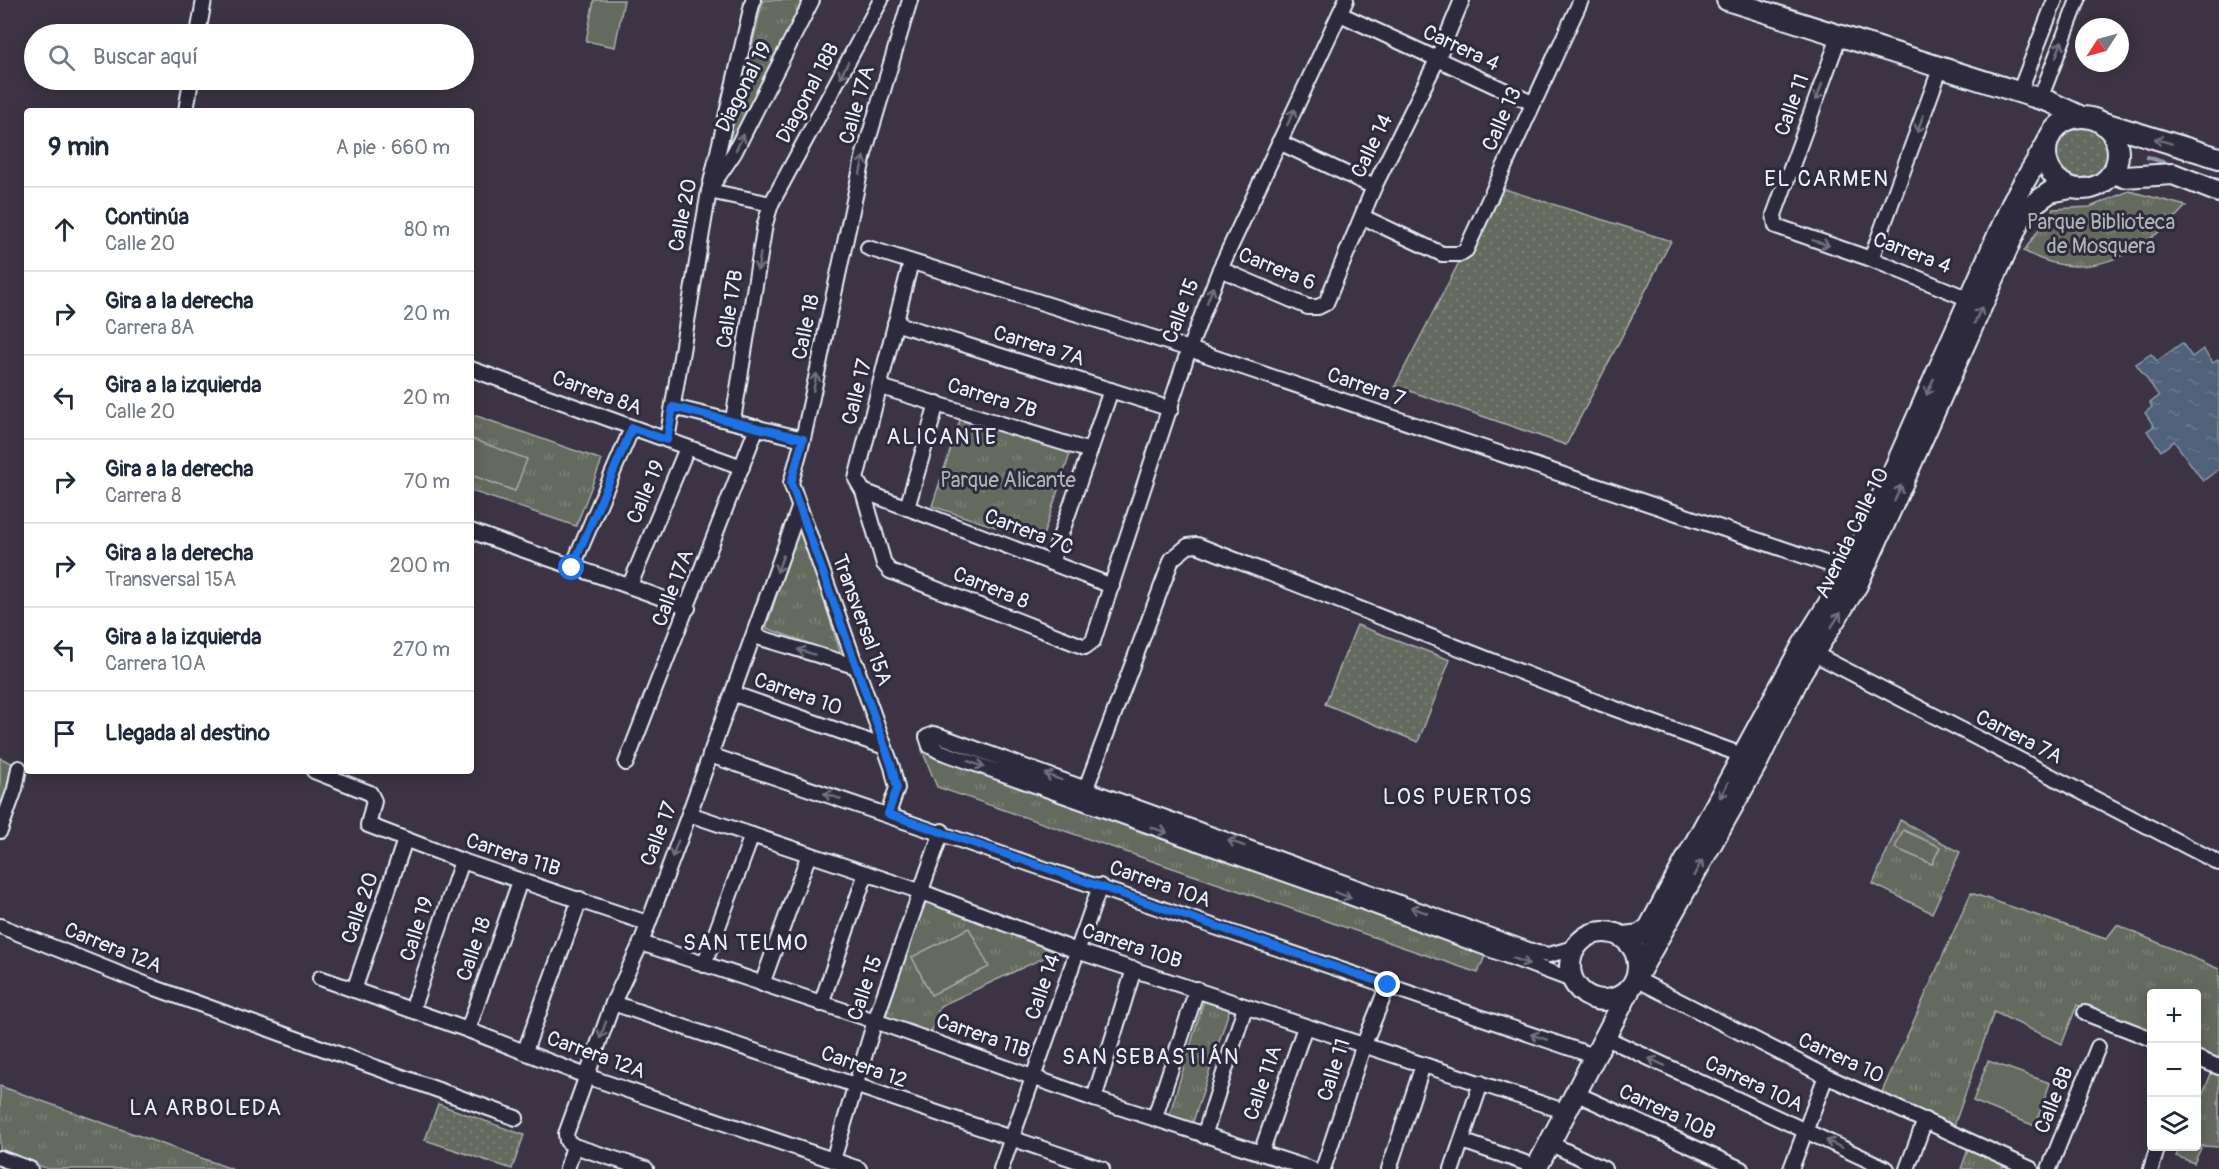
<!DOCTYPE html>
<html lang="es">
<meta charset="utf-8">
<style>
:root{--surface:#fff;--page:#f6f6f7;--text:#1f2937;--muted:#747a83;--line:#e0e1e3}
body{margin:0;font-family:Pangolin,sans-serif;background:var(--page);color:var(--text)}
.controls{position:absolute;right:18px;bottom:18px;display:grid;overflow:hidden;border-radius:6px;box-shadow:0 3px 15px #0003}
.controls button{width:54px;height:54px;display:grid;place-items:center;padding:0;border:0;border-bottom:2px solid var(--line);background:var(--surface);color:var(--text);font:30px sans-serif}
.compass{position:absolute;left:2075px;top:18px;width:54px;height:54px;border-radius:50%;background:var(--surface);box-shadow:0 3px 15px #0003;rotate:234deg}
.stop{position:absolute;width:18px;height:18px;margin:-14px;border:4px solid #1a73e8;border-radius:50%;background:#fff}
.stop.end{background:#1a73e8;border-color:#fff;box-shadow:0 2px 6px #0008}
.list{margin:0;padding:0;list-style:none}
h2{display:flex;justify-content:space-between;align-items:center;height:78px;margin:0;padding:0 24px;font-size:26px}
h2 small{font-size:20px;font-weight:400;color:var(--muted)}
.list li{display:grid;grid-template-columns:39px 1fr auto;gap:18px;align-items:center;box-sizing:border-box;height:84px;padding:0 24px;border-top:2px solid var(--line)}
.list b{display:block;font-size:22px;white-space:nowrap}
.list p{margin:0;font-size:20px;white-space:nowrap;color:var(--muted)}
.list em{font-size:20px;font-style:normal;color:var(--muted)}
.icon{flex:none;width:33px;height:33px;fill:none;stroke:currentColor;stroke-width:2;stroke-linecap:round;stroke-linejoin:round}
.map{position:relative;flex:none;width:2219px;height:1169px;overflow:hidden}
.search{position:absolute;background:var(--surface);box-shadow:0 3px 15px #0003;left:24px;top:24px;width:450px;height:66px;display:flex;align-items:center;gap:15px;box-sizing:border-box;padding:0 21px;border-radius:33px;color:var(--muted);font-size:22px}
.panel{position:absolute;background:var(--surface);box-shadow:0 3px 15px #0003;left:24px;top:108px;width:450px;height:666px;border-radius:6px}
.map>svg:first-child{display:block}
</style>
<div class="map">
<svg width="2219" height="1169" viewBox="0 0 2219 1169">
<defs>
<pattern id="grass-dots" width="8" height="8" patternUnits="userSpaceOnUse" patternTransform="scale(1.5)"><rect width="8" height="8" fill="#656b5e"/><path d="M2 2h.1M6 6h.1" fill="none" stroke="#7b8176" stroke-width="1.8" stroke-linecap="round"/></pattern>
<pattern id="park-tufts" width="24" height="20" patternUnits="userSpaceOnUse" patternTransform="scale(1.5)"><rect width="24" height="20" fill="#656b5e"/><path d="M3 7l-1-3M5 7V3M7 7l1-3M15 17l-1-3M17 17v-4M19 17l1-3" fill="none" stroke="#7b8176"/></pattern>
<pattern id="water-ripples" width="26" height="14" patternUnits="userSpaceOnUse" patternTransform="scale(1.5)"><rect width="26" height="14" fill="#4f627a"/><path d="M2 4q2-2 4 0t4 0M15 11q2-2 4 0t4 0" fill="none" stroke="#68798e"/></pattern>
</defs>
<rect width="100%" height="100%" fill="#3c3444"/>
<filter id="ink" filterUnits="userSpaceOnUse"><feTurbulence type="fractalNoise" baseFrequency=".0167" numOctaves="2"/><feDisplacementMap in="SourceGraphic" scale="12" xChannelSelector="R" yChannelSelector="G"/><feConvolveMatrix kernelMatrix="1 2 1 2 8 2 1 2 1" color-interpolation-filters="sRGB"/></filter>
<g filter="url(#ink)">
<g fill="url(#grass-dots)" stroke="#a6aeab" stroke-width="1.5">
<circle cx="2081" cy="152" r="27"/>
<polygon points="1498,187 1671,241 1566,445 1395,386"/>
<polygon points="1357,625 1450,660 1418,742 1325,704"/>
<polygon points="438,1104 524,1135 512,1169 425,1140"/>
</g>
<g fill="url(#park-tufts)" stroke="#a6aeab" stroke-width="1.5">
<polygon points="763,0 805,0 729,148 727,147"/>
<path d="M 2129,191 L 2186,206 C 2143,253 2086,287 2024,251 L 2053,209 L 2090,207 Z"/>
<polygon points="471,414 602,460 576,526 471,491"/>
<polygon points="962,414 1071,451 1041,542 932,506"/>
<polygon points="800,523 841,655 766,628"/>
<polygon points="922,750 1155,837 1487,951 1478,973 937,787"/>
<polygon points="0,758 14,764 0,811"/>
<polygon points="1900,820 1960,852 1932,913 1873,884"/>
<polygon points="1971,893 2106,939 2117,925 2219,969 2219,1147 2202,1146 2194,1163 2176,1156 2180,1147 2196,1146 2197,1108 2216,1062 2197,1053 2196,994 2152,994 2151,1035 2077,1005 2062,1044 1994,1012 1954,1126 1881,1094"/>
<polygon points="925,900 1063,949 940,1006 931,1033 885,1018"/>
<polygon points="1204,1000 1230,1008 1192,1125 1169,1116"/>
<polygon points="0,1086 232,1169 48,1169 0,1151"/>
<polygon points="1971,1141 2007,1157 2002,1169 1961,1169"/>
</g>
<g fill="#656b5e" stroke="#a6aeab" stroke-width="1.5">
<polygon points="594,0 624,0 615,47 586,41"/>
<polygon points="472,439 527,459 515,491 471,475"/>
<polygon points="1903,830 1940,847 1932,864 1895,848"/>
<polygon points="969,928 989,967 931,995 912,957"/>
<polygon points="1988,1061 2050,1083 2035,1126 1973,1101"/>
</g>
<polygon fill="url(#water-ripples)" stroke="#8c9bac" stroke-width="1.5" points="2182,343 2192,357 2203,349 2213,363 2219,359 2219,469 2203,481 2174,441 2161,451 2147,431 2154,426 2145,413 2152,407 2150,403 2159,396 2136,364 2151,354 2157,361"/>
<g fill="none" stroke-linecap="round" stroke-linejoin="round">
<g stroke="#8c9bac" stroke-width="4">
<polyline points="2147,157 2175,166"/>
<polyline points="2191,171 2219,180"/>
</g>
<g stroke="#e8f1f8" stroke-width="18">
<g id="street">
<polyline points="1340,14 1532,103"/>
<polyline points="198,34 204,0"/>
<polyline points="1839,37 1774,215 1776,226 1871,259 1969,299"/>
<polyline points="2019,93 2055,0"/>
<polyline points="2040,99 2078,0"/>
<polyline points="186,111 191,80"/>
<polyline points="1279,142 1374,187"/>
<polyline points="713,184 734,153 812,0"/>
<polyline points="709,191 771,204"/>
<polyline points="1363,217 1442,254 1460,254 1466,250 1581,0"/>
<polyline points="868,248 1189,349 1849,571"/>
<polyline points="1871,259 1940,69"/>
<polyline points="911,262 856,479 863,491 884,564 890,571 1085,647 1093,641 1189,349 1220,269 1346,0"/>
<polyline points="1220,269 1308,307 1318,307 1326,303 1374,187 1437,60 1462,0"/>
<polyline points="895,323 1171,409"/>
<polyline points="471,369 742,467"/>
<polyline points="881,387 1090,451"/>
<polyline points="673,407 803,439"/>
<polyline points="733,420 765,224 771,204 881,0"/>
<polyline points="667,440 709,191 753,0"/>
<polyline points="863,491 1112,586"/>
<polyline points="907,508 937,403"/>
<path d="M 471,531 C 543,558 617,580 688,608"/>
<polyline points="1051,563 1111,390"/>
<polyline points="572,568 632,428"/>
<polyline points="630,585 687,448"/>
<polyline points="754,636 858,667"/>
<polyline points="1805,649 2219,863"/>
<polyline points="734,694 882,746"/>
<polyline points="710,755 1594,1056"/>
<polyline points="626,763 757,427"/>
<polyline points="314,771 370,793 374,801 368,825 462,861 647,923"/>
<polyline points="1083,796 1172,559 1188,546 1197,545 1602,704 1742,755"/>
<polyline points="689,814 922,892 1077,951 1564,1111"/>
<polyline points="888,814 897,788 892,767 791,483 803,439 864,154 910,0"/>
<polyline points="0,831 15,789 19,768"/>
<polyline points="0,926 155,988 516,1118"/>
<polyline points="641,943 875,1021 1094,1099 1311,1169"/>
<polyline points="704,965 752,835"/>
<polyline points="320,978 468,1030 586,1076 859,1169"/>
<polyline points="1636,979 1826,1076 2031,1169"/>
<polyline points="1572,980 1339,893 939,751 930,746 927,737 934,734 943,737 1537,953 1549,955 1574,948"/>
<polyline points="762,984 809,854"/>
<polyline points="354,990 405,840"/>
<polyline points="613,1003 1102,1169"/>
<polyline points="821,1004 866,873"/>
<polyline points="412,1010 462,861"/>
<polyline points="2085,1013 2152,1039"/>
<polyline points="468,1030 520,881"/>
<polyline points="1604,1037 1887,1169"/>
<polyline points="525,1051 580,899"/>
<polyline points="2196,1058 2219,1067"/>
<polyline points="1575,1093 1741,1169"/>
<polyline points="1094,1099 1134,969"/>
<polyline points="1155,1117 1197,989"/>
<polyline points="1204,1136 1245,1007"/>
<polyline points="1462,1141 1537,1167"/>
<polyline points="1549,1143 1604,1169"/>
<polyline points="1261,1153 1305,1027"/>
<polyline points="0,1158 30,1169"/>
<polyline points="833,1160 875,1021 942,831"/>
<polyline points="567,1169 574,1146"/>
<polyline points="646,1169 574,1146 567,1141 566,1134 613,1003 641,943 689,814 799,508"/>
<polyline points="1001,1169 1100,886"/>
<polyline points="1323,1169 1364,1044 1388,985"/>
<polyline points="1389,1169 1423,1065"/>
<polyline points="1452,1169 1481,1083"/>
<polyline points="1791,1169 1826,1076"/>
<polyline points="1907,1169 1925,1120"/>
<polyline points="2049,1169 2098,1047"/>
<polyline points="2151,1169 2158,1146"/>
</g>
</g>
<g stroke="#e8f1f8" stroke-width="24">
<g id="secondary">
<polyline points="1727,0 2050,102 2082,117"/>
<circle cx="2082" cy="153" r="36"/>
<polyline points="2101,122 2219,158"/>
<polyline points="2113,172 2124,177 2173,174 2219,192"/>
<circle cx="1604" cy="966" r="34"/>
<polyline points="1624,937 1640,935 1649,928 1802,646 1849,571 2014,199 2046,145"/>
<polyline points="1638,974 1758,761 1802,671 1857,585 2024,211 2050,192 2071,188"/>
<polyline points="1536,1169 1629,991"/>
</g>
</g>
<use href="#street" stroke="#2f2a3d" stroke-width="14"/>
<use href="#secondary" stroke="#2f2a3d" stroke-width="20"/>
</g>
<defs><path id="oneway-shaft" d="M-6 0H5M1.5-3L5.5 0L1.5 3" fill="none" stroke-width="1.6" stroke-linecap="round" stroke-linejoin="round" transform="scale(1.5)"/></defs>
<g stroke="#70707e">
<use href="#oneway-shaft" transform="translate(2059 49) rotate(-69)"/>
<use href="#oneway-shaft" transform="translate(844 70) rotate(118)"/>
<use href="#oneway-shaft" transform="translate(1819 92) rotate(110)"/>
<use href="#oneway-shaft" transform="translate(1291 117) rotate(-65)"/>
<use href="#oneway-shaft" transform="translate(1920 124) rotate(110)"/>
<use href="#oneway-shaft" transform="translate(2163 141) rotate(-163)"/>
<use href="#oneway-shaft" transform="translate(740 142) rotate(-63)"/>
<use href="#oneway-shaft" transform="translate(862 165) rotate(-77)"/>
<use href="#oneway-shaft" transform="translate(1821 243) rotate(18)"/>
<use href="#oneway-shaft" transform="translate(759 262) rotate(99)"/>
<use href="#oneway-shaft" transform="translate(1210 295) rotate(-69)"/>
<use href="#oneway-shaft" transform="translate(1978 315) rotate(-66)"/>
<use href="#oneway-shaft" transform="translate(815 382) rotate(-78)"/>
<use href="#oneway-shaft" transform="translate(1930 387) rotate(114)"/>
<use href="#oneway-shaft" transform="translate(1898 493) rotate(-66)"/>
<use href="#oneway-shaft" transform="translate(780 564) rotate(109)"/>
<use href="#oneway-shaft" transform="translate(1836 620) rotate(-57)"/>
<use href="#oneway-shaft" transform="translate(806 652) rotate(-163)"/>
<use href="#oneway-shaft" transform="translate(976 764) rotate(20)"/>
<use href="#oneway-shaft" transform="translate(1053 777) rotate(-160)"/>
<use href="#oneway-shaft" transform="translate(1724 790) rotate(118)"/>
<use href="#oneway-shaft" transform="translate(832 796) rotate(-162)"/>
<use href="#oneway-shaft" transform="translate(1159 830) rotate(19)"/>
<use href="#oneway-shaft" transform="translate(1236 843) rotate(-160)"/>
<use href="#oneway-shaft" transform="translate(675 849) rotate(111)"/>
<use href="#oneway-shaft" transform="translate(1698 868) rotate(-61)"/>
<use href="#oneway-shaft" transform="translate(1343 895) rotate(20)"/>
<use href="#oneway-shaft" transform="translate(1419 910) rotate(-160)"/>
<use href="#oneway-shaft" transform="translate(1521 961) rotate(21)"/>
<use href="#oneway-shaft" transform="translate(603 1030) rotate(110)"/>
<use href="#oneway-shaft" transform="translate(1539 1037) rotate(-161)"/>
<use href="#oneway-shaft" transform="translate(1657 1062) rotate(-155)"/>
<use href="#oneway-shaft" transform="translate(1834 1144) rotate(-155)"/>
</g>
</g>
<g fill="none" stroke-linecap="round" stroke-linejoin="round" filter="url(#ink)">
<polyline stroke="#1a73e8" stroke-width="8" points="572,568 632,428 667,440 673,407 803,439 791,483 892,767 897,788 888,814 1388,985"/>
</g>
<g text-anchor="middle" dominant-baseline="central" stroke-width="6" stroke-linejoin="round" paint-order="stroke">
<g font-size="21" fill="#e8f1f8" stroke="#2f2a3d">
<text transform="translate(1461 48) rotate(25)">Carrera 4</text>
<text transform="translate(744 87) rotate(-63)">Diagonal 19</text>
<text transform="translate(808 93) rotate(-62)">Diagonal 18B</text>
<text transform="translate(857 105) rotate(-74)">Calle 17A</text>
<text transform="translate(1792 105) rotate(-70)">Calle 11</text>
<text transform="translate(1502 119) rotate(-66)">Calle 13</text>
<text transform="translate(1372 146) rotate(-64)">Calle 14</text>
<text transform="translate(683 215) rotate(-79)">Calle 20</text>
<text transform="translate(1912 253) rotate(21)">Carrera 4</text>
<text transform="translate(1277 269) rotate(22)">Carrera 6</text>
<text transform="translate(730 309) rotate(-81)">Calle 17B</text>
<text transform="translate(1181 311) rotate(-69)">Calle 15</text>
<text transform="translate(806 327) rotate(-78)">Calle 18</text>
<text transform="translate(1039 346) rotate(17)">Carrera 7A</text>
<text transform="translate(1366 387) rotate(19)">Carrera 7</text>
<text transform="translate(857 392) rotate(-76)">Calle 17</text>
<text transform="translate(597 393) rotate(20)">Carrera 8A</text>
<text transform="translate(992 398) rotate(17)">Carrera 7B</text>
<text transform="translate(646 492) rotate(-67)">Calle 19</text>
<text transform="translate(1029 532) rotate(21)">Carrera 7C</text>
<text transform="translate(1852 533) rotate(-64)">Avenida Calle 10</text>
<text transform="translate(673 588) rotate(-69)">Calle 17A</text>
<text transform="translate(991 588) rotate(22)">Carrera 8</text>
<text transform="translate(862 620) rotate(70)">Transversal 15A</text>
<text transform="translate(798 694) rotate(19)">Carrera 10</text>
<text transform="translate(2019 737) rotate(27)">Carrera 7A</text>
<text transform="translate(659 834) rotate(-69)">Calle 17</text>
<text transform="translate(513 855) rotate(18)">Carrera 11B</text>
<text transform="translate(1160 884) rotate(19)">Carrera 10A</text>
<text transform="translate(360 908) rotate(-71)">Calle 20</text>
<text transform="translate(417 929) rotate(-72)">Calle 19</text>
<text transform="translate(1132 946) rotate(18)">Carrera 10B</text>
<text transform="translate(113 948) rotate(22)">Carrera 12A</text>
<text transform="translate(474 949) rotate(-71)">Calle 18</text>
<text transform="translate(1043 987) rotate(-71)">Calle 14</text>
<text transform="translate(865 988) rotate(-71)">Calle 15</text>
<text transform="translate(983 1036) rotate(19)">Carrera 11B</text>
<text transform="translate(596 1055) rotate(20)">Carrera 12A</text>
<text transform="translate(1841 1058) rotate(25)">Carrera 10</text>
<text transform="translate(864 1067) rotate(19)">Carrera 12</text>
<text transform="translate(1334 1070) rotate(-72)">Calle 11</text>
<text transform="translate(1263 1083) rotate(-71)">Calle 11A</text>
<text transform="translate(1754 1084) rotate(25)">Carrera 10A</text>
<text transform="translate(2054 1100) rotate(-68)">Calle 8B</text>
<text transform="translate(1667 1112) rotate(25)">Carrera 10B</text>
</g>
<g font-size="21" fill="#adb5b3" stroke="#2f2a3d">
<text x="2101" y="222">Parque Biblioteca<tspan x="2101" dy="24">de Mosquera</tspan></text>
<text x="1008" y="480">Parque Alicante</text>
</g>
<g font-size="22" letter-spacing="1.5" fill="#e8f1f8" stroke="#2f2a3d">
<text x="1827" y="179">EL CARMEN</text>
<text x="942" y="437">ALICANTE</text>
<text x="1458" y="797">LOS PUERTOS</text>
<text x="746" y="943">SAN TELMO</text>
<text x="1151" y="1057">SAN SEBASTIÁN</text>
<text x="206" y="1108">LA ARBOLEDA</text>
</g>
</g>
</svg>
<div class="controls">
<button>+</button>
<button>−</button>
<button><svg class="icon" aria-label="layers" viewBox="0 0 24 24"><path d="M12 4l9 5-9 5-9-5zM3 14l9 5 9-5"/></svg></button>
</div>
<svg class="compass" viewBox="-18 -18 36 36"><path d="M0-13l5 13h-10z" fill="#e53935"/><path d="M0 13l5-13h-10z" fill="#747a83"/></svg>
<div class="stop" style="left:572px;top:568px"></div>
<div class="stop end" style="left:1388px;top:985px"></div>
<div class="search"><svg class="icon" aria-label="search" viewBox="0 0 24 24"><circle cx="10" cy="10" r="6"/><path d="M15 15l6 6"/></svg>Buscar aquí</div>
<section class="panel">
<h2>9 min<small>A pie · 660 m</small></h2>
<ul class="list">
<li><svg class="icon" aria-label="ahead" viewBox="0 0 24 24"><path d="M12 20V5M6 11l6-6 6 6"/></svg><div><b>Continúa</b><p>Calle 20</p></div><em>80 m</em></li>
<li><svg class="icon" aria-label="right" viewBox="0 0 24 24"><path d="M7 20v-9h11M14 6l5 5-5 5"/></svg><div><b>Gira a la derecha</b><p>Carrera 8A</p></div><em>20 m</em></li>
<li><svg class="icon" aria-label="left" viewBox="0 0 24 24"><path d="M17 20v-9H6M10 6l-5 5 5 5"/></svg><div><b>Gira a la izquierda</b><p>Calle 20</p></div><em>20 m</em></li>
<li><svg class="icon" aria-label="right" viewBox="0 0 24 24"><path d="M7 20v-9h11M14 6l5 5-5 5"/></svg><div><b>Gira a la derecha</b><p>Carrera 8</p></div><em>70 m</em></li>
<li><svg class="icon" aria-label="right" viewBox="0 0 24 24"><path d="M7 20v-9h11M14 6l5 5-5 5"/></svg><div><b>Gira a la derecha</b><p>Transversal 15A</p></div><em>200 m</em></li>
<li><svg class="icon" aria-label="left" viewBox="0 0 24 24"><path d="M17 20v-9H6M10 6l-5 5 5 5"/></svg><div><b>Gira a la izquierda</b><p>Carrera 10A</p></div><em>270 m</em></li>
<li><svg class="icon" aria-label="arrive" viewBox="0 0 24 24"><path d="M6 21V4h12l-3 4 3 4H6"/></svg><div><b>Llegada al destino</b></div></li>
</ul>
</section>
</div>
